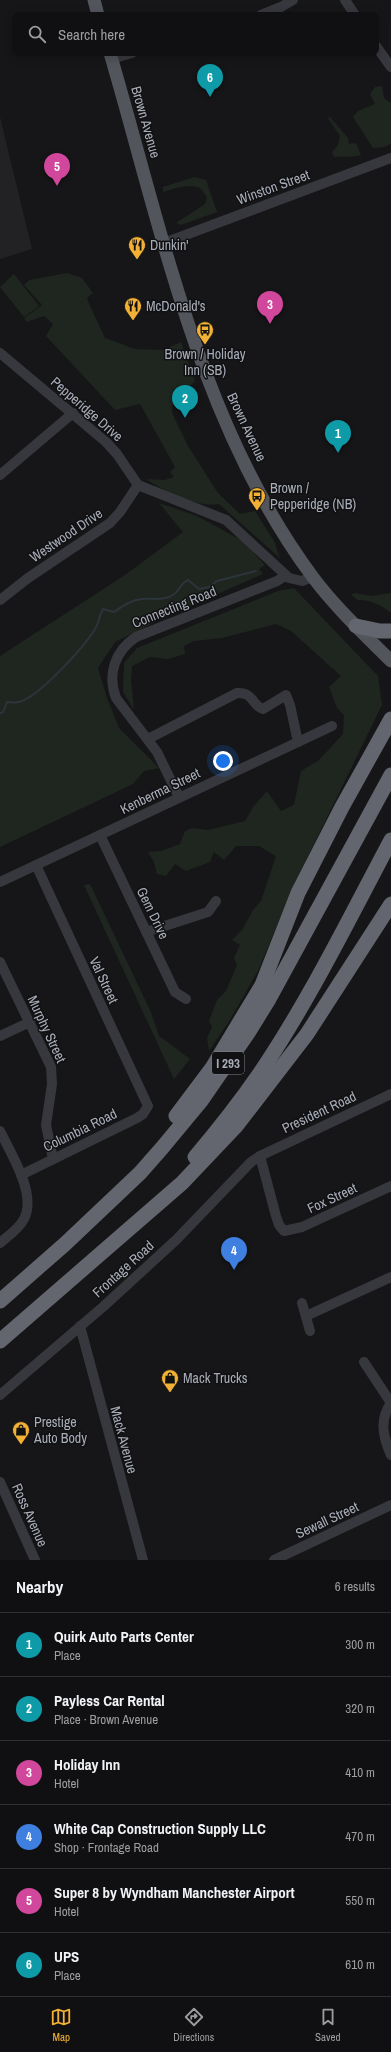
<!DOCTYPE html>
<meta charset="utf-8">
<style>
:root{--surface:#101012;--page:#1e1e20;--text:#f1f3f6;--muted:#9c9d9f;--line:#303032;--accent:#f2b134}
body{margin:0;font-family:"Archivo Narrow",sans-serif;background:var(--page);color:var(--text)}
.you{position:absolute;left:223px;top:761px;width:14px;height:14px;margin:-10px;border:3px solid #fff;border-radius:50%;background:#1a73e8;box-shadow:0 0 0 6px #1a73e833}
.badge{display:grid;place-items:center;width:26px;height:26px;border-radius:50%;background:var(--accent);color:#fff;font-size:13px;font-weight:700}
.pin{position:absolute;translate:-50% -33px;filter:drop-shadow(0 1px 2px #0008)}
.pin::after{content:'';position:absolute;top:21px;width:14px;height:12px;background:inherit;clip-path:polygon(0 0,100% 0,50% 100%)}
.list{margin:0;padding:0;list-style:none}
h2{display:flex;justify-content:space-between;align-items:center;height:52px;margin:0;padding:0 16px;font-size:17px}
h2 small{font-size:13px;font-weight:400;color:var(--muted)}
.list li{display:grid;grid-template-columns:26px 1fr auto;gap:12px;align-items:center;box-sizing:border-box;height:64px;padding:0 16px;border-top:1px solid var(--line)}
.list b{display:block;font-size:15px;white-space:nowrap}
.list p{margin:0;font-size:13px;white-space:nowrap;color:var(--muted)}
.list em{font-size:13px;font-style:normal;color:var(--muted)}
.icon{flex:none;width:22px;height:22px;fill:none;stroke:currentColor;stroke-width:2;stroke-linecap:round;stroke-linejoin:round}
.map{position:relative;flex:none;width:391px;height:1560px;overflow:hidden}
.search{position:absolute;background:var(--surface);box-shadow:0 2px 10px #0003;left:12px;right:12px;top:12px;height:44px;display:flex;align-items:center;gap:10px;box-sizing:border-box;padding:0 14px;border-radius:8px;color:var(--muted);font-size:15px}
.sheet{height:436px;background:var(--surface)}
nav{display:flex;justify-content:space-around;align-items:center;box-sizing:border-box;height:56px;border-top:1px solid var(--line);background:var(--surface);font-size:11px;color:var(--muted)}
nav a{display:grid;justify-items:center;gap:2px}
nav .on{color:var(--accent)}
.map>svg:first-child{display:block}
</style>
<div class="map">
<svg width="391" height="1560" viewBox="0 0 391 1560">
<rect width="100%" height="100%" fill="#161618"/>
<polygon fill="#222225" points="0,117 32,249 0,259"/>
<g fill="#1e261f">
<polygon points="382,86 384,98 391,103 391,144 384,147 373,148 353,117 358,111 375,104 370,94 375,87"/>
<path d="M 330,117 L 348,138 L 349,144 L 356,143 L 361,155 C 349,158 345,156 334,157 L 332,152 L 338,145 L 340,136 L 328,118 Z"/>
<path d="M 194,177 L 206,180 L 217,212 L 181,225 L 176,223 L 205,204 L 207,197 C 205,195 203,191 201,189 C 193,182 172,189 163,192 L 163,187 Z"/>
<path d="M 67,273 L 82,278 L 93,293 L 87,298 L 90,306 L 105,338 L 135,349 L 163,350 L 181,342 L 195,381 L 185,392 L 173,398 L 172,413 L 188,446 L 218,493 L 240,514 L 255,511 L 274,541 L 280,558 L 219,504 C 198,508 164,491 146,479 L 165,480 L 174,477 L 170,472 L 175,467 L 140,404 L 115,410 L 46,336 L 53,324 L 44,316 L 27,322 L 24,318 L 42,305 L 24,285 L 29,280 Z"/>
<polygon points="14,274 39,306 24,317 0,287"/>
<polygon points="159,503 197,516 243,541 265,565 259,569 263,574 161,619 115,642 98,668 107,698 119,728 159,768 144,771 133,784 0,847 0,656 125,575 183,532"/>
<polygon points="294,588 378,676 382,705 292,889 259,969 230,1020 209,1051 207,1038 212,1027 209,1021 217,1000 226,991 237,965 234,958 240,945 232,940 242,930 253,910 261,901 276,856 259,846 236,846 224,860 214,852 210,862 186,871 175,864 166,876 157,874 154,862 148,852 161,851 180,844 185,831 192,828 208,830 245,821 253,807 267,791 281,811 294,805 301,771 319,760 343,734 344,715 337,708 329,687 341,676 291,631 276,624 222,638 194,641 184,646 185,654 168,659 150,657 132,666 131,679 134,710 123,692 124,663 137,648 278,591"/>
<path d="M 355,593 L 371,596 L 391,593 L 391,611 L 389,612 C 384,605 366,599 358,600 L 351,595 Z"/>
<polygon points="90,884 150,1010 159,1036 190,1059 174,1079 84,885"/>
</g>
<g fill="none" stroke-linecap="round" stroke-linejoin="round">
<path stroke="#2c353c" stroke-width="2" d="M 0,713 L 3,712 L 7,702 C 10,702 16,703 19,702 C 39,697 84,647 95,629 C 99,623 99,616 103,609 L 114,612 C 123,606 131,600 142,599 C 152,598 164,601 173,595 C 180,591 180,583 188,580 L 199,589 L 209,587 L 217,581 L 256,571"/>
<g stroke="#37383d" stroke-width="10">
<polyline points="345,0 355,15"/>
<polyline points="261,15 281,7 293,0"/>
<polyline points="376,46 391,67"/>
<polyline points="111,59 132,53"/>
<polyline points="164,243 391,158"/>
<polyline points="0,353 106,442 117,454 138,485 226,520 289,578 302,581 312,577"/>
<polyline points="0,475 73,413"/>
<polyline points="0,600 28,578 110,523 120,512 138,485"/>
<path d="M 148,739 L 237,693 C 254,692 252,706 263,709 L 286,695 L 290,705 L 298,742"/>
<path d="M 179,797 L 157,752 L 116,698 C 107,674 115,651 136,637 L 277,581 L 285,576"/>
<polyline points="100,835 175,992 186,999"/>
<polyline points="0,882 332,726"/>
<polyline points="146,932 208,912 216,901"/>
<polyline points="0,962 51,1067 52,1084 46,1125 53,1159"/>
<polyline points="0,1036 30,1022"/>
<path d="M 0,1131 C 11,1154 37,1194 24,1219 C 19,1229 8,1236 0,1243"/>
<polyline points="260,1156 276,1216 279,1225 284,1231 302,1227 391,1186"/>
<polyline points="21,1175 137,1118 143,1114 148,1106 36,865"/>
<polyline points="302,1303 310,1331"/>
<polyline points="306,1316 391,1277"/>
<polyline points="80,1326 143,1560"/>
<polyline points="364,1362 391,1403"/>
<polyline points="0,1395 104,1306 176,1240 251,1162 260,1156 391,1094"/>
<path d="M 391,1403 C 379,1420 383,1437 391,1455"/>
<polyline points="0,1482 35,1560"/>
<polyline points="274,1560 391,1505"/>
</g>
<g stroke="#53555c" stroke-width="13">
<polyline points="94,0 98,15"/>
<path d="M 110,53 C 162,230 200,425 312,576 C 335,607 364,634 391,661"/>
</g>
<g stroke="#63666e" stroke-width="15">
<polyline points="356,626 380,631 391,631"/>
<polyline points="176,1116 212,1068 262,985 298,893 342,807 391,719"/>
<path d="M 195,1157 C 218,1130 240,1102 260,1073 C 310,999 349,919 391,840"/>
<polyline points="0,1301 65,1244 140,1173 162,1148 201,1101 248,1033 269,999 391,775"/>
<polyline points="0,1341 182,1183 237,1125 307,1034 391,904"/>
</g>
</g>
<defs>
<g id="restaurant-pin" transform="scale(0.9)"><path d="M0 17L-7.5 6A9.5 9.5 0 1 1 7.5 6Z" fill="#f2b134" stroke="#111113"/><path d="M-5-6h1v4h1v-4h1v4h1v-4h1v5L-1.5 .5V6h-2V.5L-5-1ZM5-6V6H3V1.5H1.5Q1.5-4 5-6Z" fill="#111"/></g>
<g id="bus-pin" transform="scale(0.9)"><path d="M0 17L-7.5 6A9.5 9.5 0 1 1 7.5 6Z" fill="#f2b134" stroke="#111113"/><path d="M-5-6H5V4H4V6H2V4H-2V6H-4V4H-5ZM-3.5-4V0h7V-4ZM-3.5 1.2v1.5H-2V1.2ZM2 1.2v1.5H3.5V1.2Z" fill="#111"/></g>
<g id="shop-pin" transform="scale(0.9)"><path d="M0 17L-7.5 6A9.5 9.5 0 1 1 7.5 6Z" fill="#f2b134" stroke="#111113"/><path d="M-5-2.5h2.3a2.7 3.5 0 0 1 5.4 0H5L5.5 6h-11ZM-1.5-2.5h3a1.5 2.3 0 0 0-3 0Z" fill="#111"/></g>
</defs>
<g fill-rule="evenodd">
<use href="#restaurant-pin" x="137" y="245"/>
<use href="#restaurant-pin" x="133" y="306"/>
<use href="#bus-pin" x="205" y="330"/>
<use href="#bus-pin" x="257" y="496"/>
<use href="#shop-pin" x="170" y="1378"/>
<use href="#shop-pin" x="21" y="1430"/>
</g>
<g text-anchor="middle" dominant-baseline="central" stroke-width="3" stroke-linejoin="round" paint-order="stroke">
<rect fill="#111113" stroke="#7b7e86" stroke-width="1" x="212" y="1052" width="32" height="22" rx="3"/>
<g font-size="13" font-weight="bold" fill="#a8adb8">
<text x="228" y="1063">I 293</text>
</g>
<g font-size="14" fill="#a8adb8" stroke="#111113">
<text transform="translate(146 122) rotate(74)">Brown Avenue</text>
<text transform="translate(273 187) rotate(-20)">Winston Street</text>
<text transform="translate(87 409) rotate(41)">Pepperidge Drive</text>
<text transform="translate(247 427) rotate(65)">Brown Avenue</text>
<text transform="translate(66 535) rotate(-34)">Westwood Drive</text>
<text transform="translate(174 607) rotate(-22)">Connecting Road</text>
<text transform="translate(160 791) rotate(-26)">Kenberma Street</text>
<text transform="translate(153 913) rotate(64)">Gem Drive</text>
<text transform="translate(104 980) rotate(65)">Val Street</text>
<text transform="translate(47 1029) rotate(65)">Murphy Street</text>
<text transform="translate(319 1112) rotate(-25)">President Road</text>
<text transform="translate(80 1130) rotate(-26)">Columbia Road</text>
<text transform="translate(332 1198) rotate(-25)">Fox Street</text>
<text transform="translate(123 1269) rotate(-42)">Frontage Road</text>
<text transform="translate(124 1440) rotate(75)">Mack Avenue</text>
<text transform="translate(30 1515) rotate(66)">Ross Avenue</text>
<text transform="translate(327 1520) rotate(-25)">Sewall Street</text>
</g>
<g font-size="14" fill="#a8adb8" stroke="#111113" text-anchor="start">
<text x="150" y="245">Dunkin'</text>
<text x="146" y="306">McDonald's</text>
<text x="205" y="354" text-anchor="middle">Brown / Holiday<tspan x="205" dy="16">Inn (SB)</tspan></text>
<text x="270" y="488">Brown /<tspan x="270" dy="16">Pepperidge (NB)</tspan></text>
<text x="183" y="1378">Mack Trucks</text>
<text x="34" y="1422">Prestige<tspan x="34" dy="16">Auto Body</tspan></text>
</g>
</g>
</svg>
<div class="you"></div>
<div class="pin badge" style="left:338px;top:453px;background:#0f9aa8">1</div>
<div class="pin badge" style="left:185px;top:418px;background:#0f9aa8">2</div>
<div class="pin badge" style="left:270px;top:324px;background:#d1479c">3</div>
<div class="pin badge" style="left:234px;top:1270px;background:#3f7fe0">4</div>
<div class="pin badge" style="left:57px;top:186px;background:#d1479c">5</div>
<div class="pin badge" style="left:210px;top:97px;background:#0f9aa8">6</div>
<div class="search"><svg class="icon" aria-label="search" viewBox="0 0 24 24"><circle cx="10" cy="10" r="6"/><path d="M15 15l6 6"/></svg>Search here</div>
</div>
<section class="sheet">
<h2>Nearby<small>6 results</small></h2>
<ul class="list">
<li><span class="badge" style="background:#0f9aa8">1</span><div><b>Quirk Auto Parts Center</b><p>Place</p></div><em>300 m</em></li>
<li><span class="badge" style="background:#0f9aa8">2</span><div><b>Payless Car Rental</b><p>Place · Brown Avenue</p></div><em>320 m</em></li>
<li><span class="badge" style="background:#d1479c">3</span><div><b>Holiday Inn</b><p>Hotel</p></div><em>410 m</em></li>
<li><span class="badge" style="background:#3f7fe0">4</span><div><b>White Cap Construction Supply LLC</b><p>Shop · Frontage Road</p></div><em>470 m</em></li>
<li><span class="badge" style="background:#d1479c">5</span><div><b>Super 8 by Wyndham Manchester Airport</b><p>Hotel</p></div><em>550 m</em></li>
<li><span class="badge" style="background:#0f9aa8">6</span><div><b>UPS</b><p>Place</p></div><em>610 m</em></li>
</ul>
</section>
<nav>
<a class="on"><svg class="icon" aria-label="map" viewBox="0 0 24 24"><path d="M3 6l6-2 6 2 6-2v14l-6 2-6-2-6 2zM9 4v14M15 6v14"/></svg>Map</a>
<a><svg class="icon" aria-label="directions" viewBox="0 0 24 24"><path d="M12 3l9 9-9 9-9-9zM9 14v-3h6M13 9l2 2-2 2"/></svg>Directions</a>
<a><svg class="icon" aria-label="saved" viewBox="0 0 24 24"><path d="M7 4h10v16l-5-4-5 4z"/></svg>Saved</a>
</nav>
